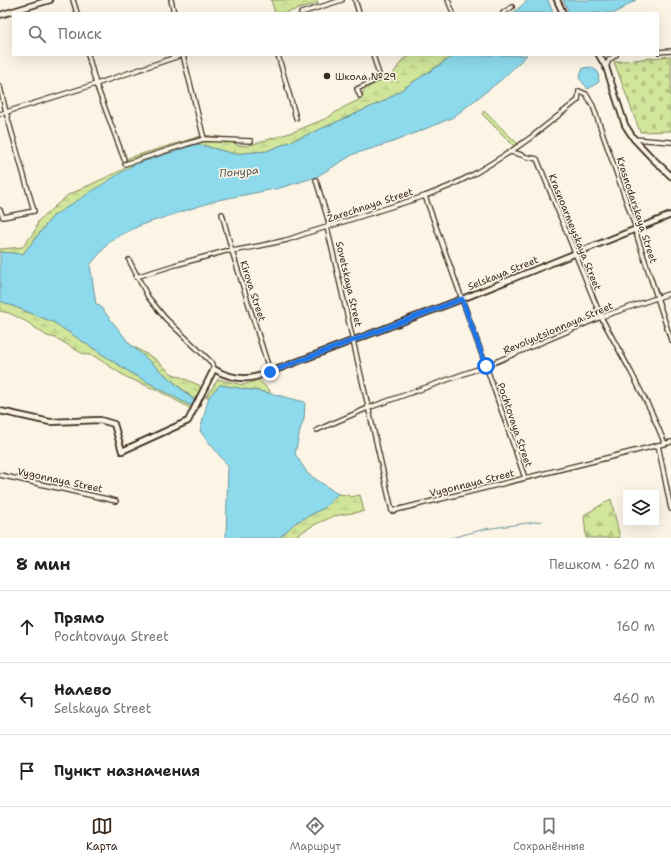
<!DOCTYPE html>
<html lang="ru">
<meta charset="utf-8">
<style>
:root{--surface:#fff;--page:#f2f2f2;--text:#222;--muted:#767676;--line:#e0e0e0;--accent:#3b2a1e}
body{margin:0;font-family:"Shantell Sans",sans-serif;background:var(--page);color:var(--text)}
.controls{position:absolute;right:12px;bottom:12px;display:grid;overflow:hidden;border-radius:0px;box-shadow:0 4px 16px #0002}
.controls button{width:36px;height:36px;display:grid;place-items:center;padding:0;border:0;border-bottom:1px solid var(--line);background:var(--surface);color:var(--text);font:20px sans-serif}
.stop{position:absolute;width:12px;height:12px;margin:-9px;border:3px solid #1a73e8;border-radius:50%;background:#fff}
.stop.end{background:#1a73e8;border-color:#fff;box-shadow:0 1px 4px #0008}
.list{margin:0;padding:0;list-style:none}
h2{display:flex;justify-content:space-between;align-items:center;height:52px;margin:0;padding:0 16px;font-size:17px}
h2 small{font-size:13px;font-weight:400;color:var(--muted)}
.list li{display:grid;grid-template-columns:26px 1fr auto;gap:12px;align-items:center;box-sizing:border-box;height:72px;padding:0 16px;border-top:1px solid var(--line)}
.list b{display:block;font-size:15px;white-space:nowrap}
.list p{margin:0;font-size:13px;white-space:nowrap;color:var(--muted)}
.list em{font-size:13px;font-style:normal;color:var(--muted)}
.icon{flex:none;width:22px;height:22px;fill:none;stroke:currentColor;stroke-width:2;stroke-linecap:round;stroke-linejoin:round}
.map{position:relative;flex:none;width:671px;height:538px;overflow:hidden}
.search{position:absolute;background:var(--surface);box-shadow:0 4px 16px #0002;left:12px;right:12px;top:12px;height:44px;display:flex;align-items:center;gap:10px;box-sizing:border-box;padding:0 14px;border-radius:0px;color:var(--muted);font-size:15px}
.sheet{height:268px;background:var(--surface)}
nav{display:flex;justify-content:space-around;align-items:center;box-sizing:border-box;height:56px;border-top:1px solid var(--line);background:var(--surface);font-size:11px;color:var(--muted)}
nav a{display:grid;justify-items:center;gap:2px}
nav .on{color:var(--accent)}
.map>svg:first-child{display:block}
</style>
<div class="map">
<svg width="671" height="538" viewBox="0 0 671 538">
<defs>
<pattern id="grass-dots" width="8" height="8" patternUnits="userSpaceOnUse"><rect width="8" height="8" fill="#d1e69a"/><path d="M2 2h.1M6 6h.1" fill="none" stroke="#b4c584" stroke-width="1.8" stroke-linecap="round"/></pattern>
<pattern id="forest-firs" width="22" height="20" patternUnits="userSpaceOnUse"><rect width="22" height="20" fill="#d1e69a"/><path d="M5 1l3.5 6h-7zM16 11l3.5 6h-7z" fill="#b4c584"/></pattern>
<pattern id="wetland-marsh" width="20" height="14" patternUnits="userSpaceOnUse"><rect width="20" height="14" fill="#d1e69a"/><path d="M1 5h8M5 5V1M11 12h8M15 12V8" fill="none" stroke="#b4c584"/></pattern>
<pattern id="cemetery-stones" width="16" height="16" patternUnits="userSpaceOnUse"><rect width="16" height="16" fill="#d1e69a"/><path d="M2 7V4a2 2 0 0 1 4 0v3zM10 15v-3a2 2 0 0 1 4 0v3z" fill="#b4c584"/></pattern>
<pattern id="park-crowns" width="20" height="18" patternUnits="userSpaceOnUse"><rect width="20" height="18" fill="#d1e69a"/><path d="M2 6a3 3 0 1 1 6 0M12 15a3 3 0 1 1 6 0" fill="none" stroke="#b4c584"/></pattern>
</defs>
<rect width="100%" height="100%" fill="#fcf5e5"/>
<filter id="ink" filterUnits="userSpaceOnUse"><feTurbulence type="fractalNoise" baseFrequency=".025" numOctaves="2"/><feDisplacementMap in="SourceGraphic" scale="8" xChannelSelector="R" yChannelSelector="G"/><feConvolveMatrix kernelMatrix="1 2 1 2 8 2 1 2 1" color-interpolation-filters="sRGB"/></filter>
<g filter="url(#ink)">
<polygon fill="url(#grass-dots)" stroke="#86885c" points="484,111 521,147 518,150 482,114"/>
<polygon fill="url(#forest-firs)" stroke="#86885c" points="611,499 620,538 586,538 584,515"/>
<g fill="url(#wetland-marsh)" stroke="#86885c">
<path d="M 413,55 L 455,55 L 384,101 L 314,132 L 267,151 L 235,154 L 197,144 L 53,216 L 23,254 L 0,252 L 0,249 L 23,247 L 36,229 L 38,221 L 68,195 L 122,170 C 126,167 129,163 128,158 L 204,135 L 225,138 L 237,145 L 247,146 L 293,132 L 327,118 L 344,107 L 361,99 L 363,92 L 366,88 L 393,74 L 403,59 Z"/>
<polygon points="0,301 53,322 131,373 191,406 195,400 129,344 155,359 171,373 199,385 201,389 191,410 188,407 159,391 126,377 94,356 83,354 56,338 47,336 27,322 9,313 0,311"/>
<polygon points="218,379 243,385 259,380 270,391 269,393 220,385 209,396 205,398"/>
<polygon points="338,494 348,495 350,497 360,495 364,511 334,516 314,525 292,538 279,538 295,523 324,508"/>
</g>
<polygon fill="url(#cemetery-stones)" stroke="#86885c" points="671,56 671,131 640,132 614,62"/>
<polygon fill="url(#park-crowns)" stroke="#86885c" points="271,0 317,0 318,3 285,13 275,13"/>
<g fill="#8ddaed" stroke="#6c949a">
<polygon points="528,0 548,0 553,13 513,13"/>
<polygon points="563,0 636,0 615,13 569,13"/>
<polygon points="455,55 527,55 501,80 452,118 393,142 354,154 316,177 280,188 218,200 141,225 111,240 90,265 96,304 99,305 130,344 195,401 191,406 131,373 53,322 0,301 0,252 23,254 53,216 133,165 197,144 235,154 267,151 314,132 384,101"/>
<polygon points="592,67 598,72 599,82 588,89 579,78 583,68"/>
<polygon points="220,385 269,393 305,402 304,419 300,430 295,454 308,474 338,494 324,508 295,523 279,538 226,538 228,466 200,431 209,396"/>
</g>
<g fill="none" stroke-linecap="round" stroke-linejoin="round">
<polyline stroke="#6c949a" stroke-width="1" points="451,538 485,529 542,521"/>
<g stroke="#3b2a1e" stroke-width="6">
<g id="minor">
<polyline points="73,0 77,13"/>
<polyline points="171,0 174,13"/>
<polyline points="355,0 359,13"/>
<polyline points="448,0 453,13"/>
<polyline points="301,13 342,0"/>
<polyline points="503,13 512,7"/>
<polyline points="658,52 671,51"/>
<polyline points="88,55 96,84 124,159"/>
<polyline points="183,55 204,139"/>
<polyline points="278,55 296,118"/>
<polyline points="606,67 609,60 616,55"/>
<polyline points="0,87 6,112 34,211 3,217 0,210"/>
<polyline points="360,96 357,89 380,78 373,55"/>
<polyline points="0,114 96,84 182,55"/>
<polyline points="634,139 671,142"/>
<path d="M 510,152 C 518,153 519,154 527,157 C 530,158 534,158 537,159 L 601,317 L 631,372 L 651,411 L 665,444"/>
<polyline points="125,164 187,144 204,139 251,141"/>
<path d="M 316,180 L 329,223 L 327,227 C 349,322 370,416 392,511 L 671,442"/>
<polyline points="425,196 486,366 525,478"/>
<polyline points="222,214 232,251 270,372"/>
<polyline points="129,260 148,297 165,318 211,362 214,369"/>
<polyline points="136,277 175,265 226,251 232,251 259,246 287,240 307,233 327,227 425,196 450,186 474,174 510,152 530,138 578,100 579,91 586,94 593,106 635,226 635,230 671,340"/>
<polyline points="317,430 368,408 486,366 601,317 671,293"/>
<polyline points="658,445 671,509"/>
<polyline points="0,475 116,501"/>
</g>
</g>
<g stroke="#3b2a1e" stroke-width="8">
<g id="tertiary">
<polyline points="557,0 563,13"/>
<polyline points="0,15 50,0"/>
<polyline points="599,55 606,67 625,125 634,139 651,157 671,176"/>
<path d="M 0,411 L 50,422 L 100,420 L 114,424 L 122,451 L 188,421 L 214,369 C 223,375 237,379 248,378 C 255,378 263,374 270,372 L 462,299 L 671,215"/>
</g>
</g>
<use href="#minor" stroke="#fcf5e5" stroke-width="3.5"/>
<use href="#tertiary" stroke="#fcf5e5" stroke-width="4.5"/>
</g>
</g>
<g fill="none" stroke-linecap="round" stroke-linejoin="round" filter="url(#ink)">
<polyline stroke="#1a73e8" stroke-width="5" points="270,372 462,299 486,366"/>
</g>
<circle fill="#3b2a1e" stroke="#fcf5e5" stroke-width="1.5" cx="327" cy="76" r="4"/>
<g text-anchor="middle" dominant-baseline="central" stroke-width="3" stroke-linejoin="round" paint-order="stroke">
<g font-size="10" fill="#3b2a1e" stroke="#fcf5e5" text-anchor="start">
<text x="335" y="76">Школа №29</text>
</g>
<g font-size="10" fill="#3b2a1e" stroke="#fcf5e5">
<text transform="translate(370 205) rotate(-18)">Zarechnaya Street</text>
<text transform="translate(637 210) rotate(72)">Krasnodarskaya Street</text>
<text transform="translate(575 232) rotate(68)">Krasnoarmeyskaya Street</text>
<text transform="translate(503 273) rotate(-22)">Selskaya Street</text>
<text transform="translate(349 284) rotate(77)">Sovetskaya Street</text>
<text transform="translate(253 291) rotate(72)">Kirova Street</text>
<text transform="translate(558 328) rotate(-23)">Revolyutsionnaya Street</text>
<text transform="translate(515 425) rotate(71)">Pochtovaya Street</text>
<text transform="translate(60 480) rotate(12)">Vygonnaya Street</text>
<text transform="translate(472 483) rotate(-14)">Vygonnaya Street</text>
</g>
<g font-size="11" font-style="italic" fill="#505652" stroke="#fcf5e5">
<text transform="translate(239 172) rotate(-5)">Понура</text>
</g>
</g>
</svg>
<div class="controls">
<button><svg class="icon" aria-label="layers" viewBox="0 0 24 24"><path d="M12 4l9 5-9 5-9-5zM3 14l9 5 9-5"/></svg></button>
</div>
<div class="stop" style="left:486px;top:366px"></div>
<div class="stop end" style="left:270px;top:372px"></div>
<div class="search"><svg class="icon" aria-label="search" viewBox="0 0 24 24"><circle cx="10" cy="10" r="6"/><path d="M15 15l6 6"/></svg>Поиск</div>
</div>
<section class="sheet">
<h2>8 мин<small>Пешком · 620 m</small></h2>
<ul class="list">
<li><svg class="icon" aria-label="ahead" viewBox="0 0 24 24"><path d="M12 20V5M6 11l6-6 6 6"/></svg><div><b>Прямо</b><p>Pochtovaya Street</p></div><em>160 m</em></li>
<li><svg class="icon" aria-label="left" viewBox="0 0 24 24"><path d="M17 20v-9H6M10 6l-5 5 5 5"/></svg><div><b>Налево</b><p>Selskaya Street</p></div><em>460 m</em></li>
<li><svg class="icon" aria-label="arrive" viewBox="0 0 24 24"><path d="M6 21V4h12l-3 4 3 4H6"/></svg><div><b>Пункт назначения</b></div></li>
</ul>
</section>
<nav>
<a class="on"><svg class="icon" aria-label="map" viewBox="0 0 24 24"><path d="M3 6l6-2 6 2 6-2v14l-6 2-6-2-6 2zM9 4v14M15 6v14"/></svg>Карта</a>
<a><svg class="icon" aria-label="directions" viewBox="0 0 24 24"><path d="M12 3l9 9-9 9-9-9zM9 14v-3h6M13 9l2 2-2 2"/></svg>Маршрут</a>
<a><svg class="icon" aria-label="saved" viewBox="0 0 24 24"><path d="M7 4h10v16l-5-4-5 4z"/></svg>Сохранённые</a>
</nav>
